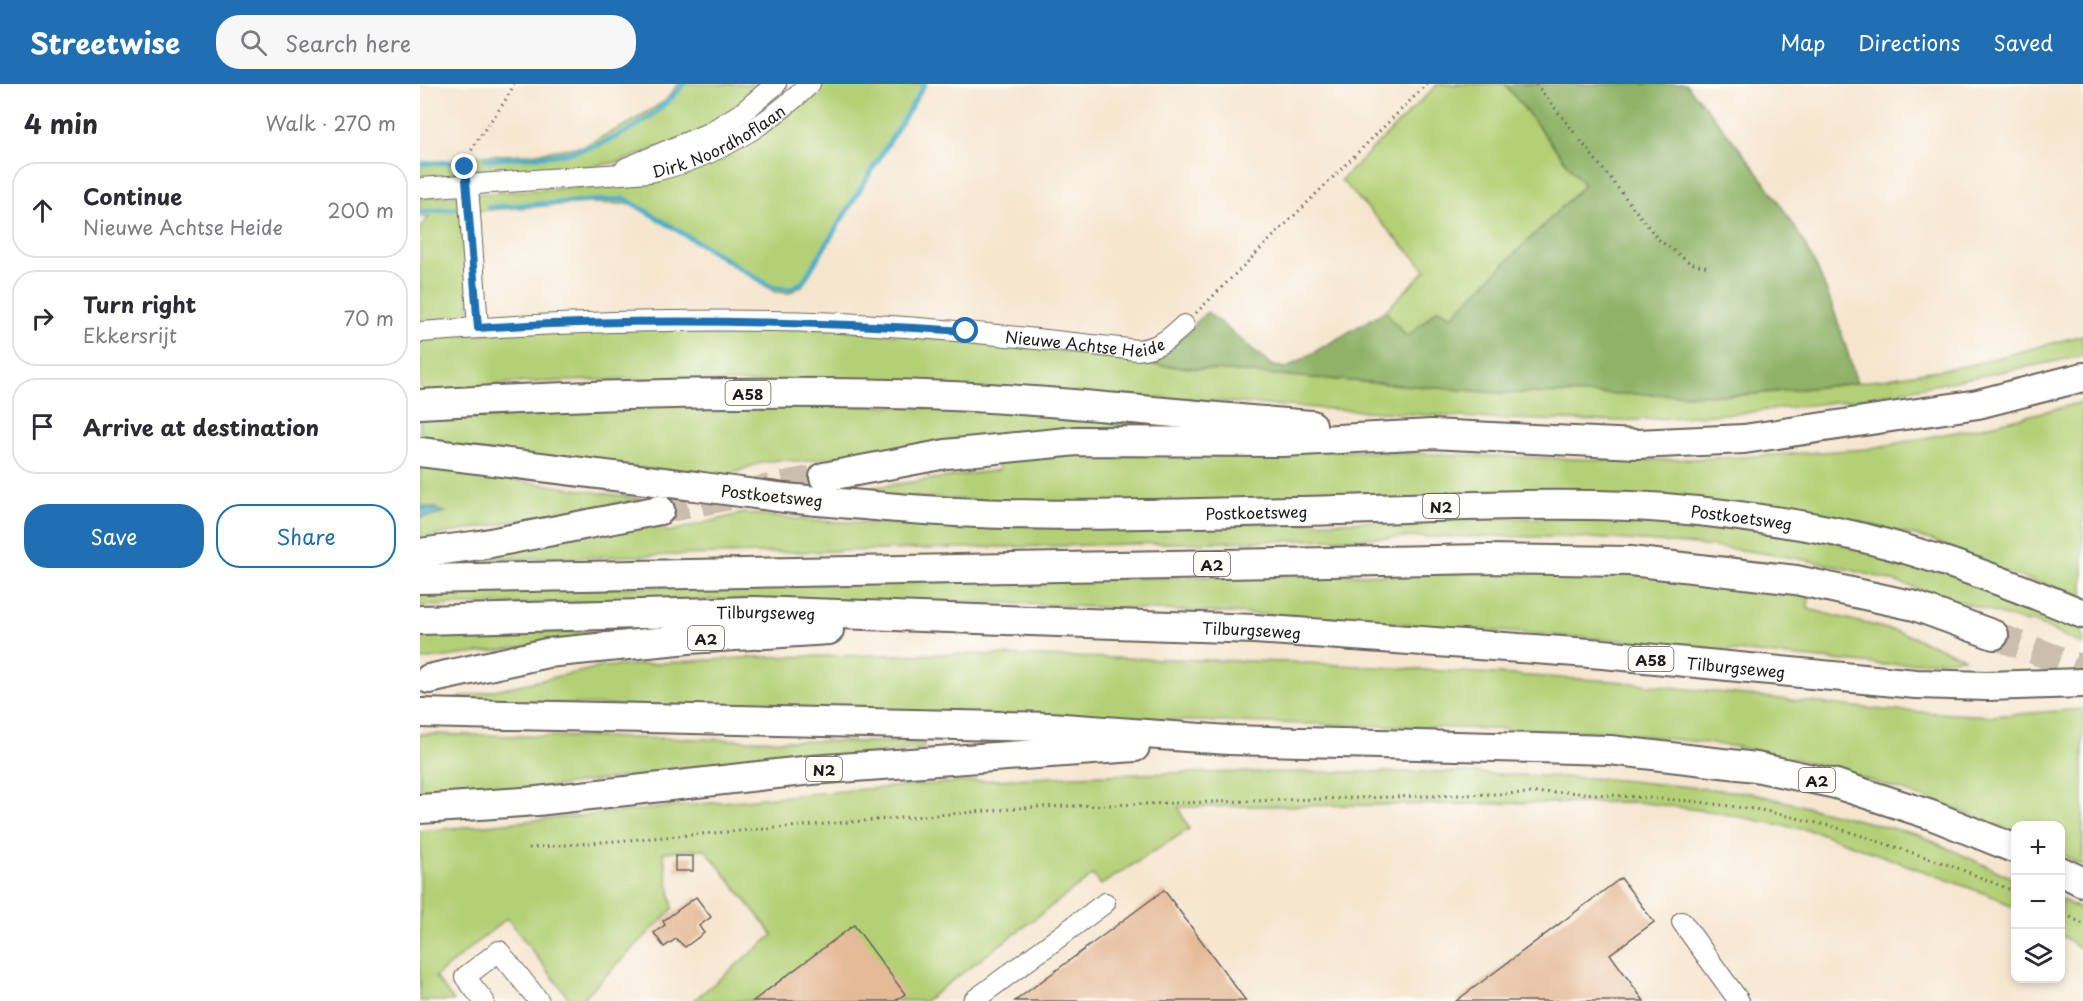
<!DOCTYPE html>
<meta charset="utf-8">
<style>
:root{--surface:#fff;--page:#f7f7f7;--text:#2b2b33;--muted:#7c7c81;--line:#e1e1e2;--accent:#1f6fb2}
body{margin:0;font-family:"Playpen Sans",sans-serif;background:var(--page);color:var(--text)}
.controls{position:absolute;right:18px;bottom:18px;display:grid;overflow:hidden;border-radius:12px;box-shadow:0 3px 9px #0003}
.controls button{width:54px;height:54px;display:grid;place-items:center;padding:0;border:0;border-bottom:2px solid var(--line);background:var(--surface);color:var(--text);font:30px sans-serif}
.stop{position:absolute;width:18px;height:18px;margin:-14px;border:4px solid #1f6fb2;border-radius:50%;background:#fff}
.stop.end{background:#1f6fb2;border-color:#fff;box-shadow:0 2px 6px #0008}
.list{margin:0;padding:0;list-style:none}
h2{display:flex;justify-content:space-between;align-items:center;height:78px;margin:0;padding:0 24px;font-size:26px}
h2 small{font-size:20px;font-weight:400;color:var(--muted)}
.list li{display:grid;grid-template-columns:39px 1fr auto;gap:18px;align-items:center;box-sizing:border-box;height:96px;margin:0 12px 12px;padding:0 12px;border:2px solid var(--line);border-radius:24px}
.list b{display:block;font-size:22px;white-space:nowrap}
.list p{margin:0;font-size:20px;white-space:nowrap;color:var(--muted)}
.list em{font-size:20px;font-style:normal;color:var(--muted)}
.actions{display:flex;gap:12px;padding:18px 24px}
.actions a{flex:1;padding:14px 0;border:2px solid var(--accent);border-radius:24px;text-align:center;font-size:21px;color:var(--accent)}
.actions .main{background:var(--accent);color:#fff}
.icon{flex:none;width:33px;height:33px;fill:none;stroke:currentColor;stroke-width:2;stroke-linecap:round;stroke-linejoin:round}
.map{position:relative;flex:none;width:1663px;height:917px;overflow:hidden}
header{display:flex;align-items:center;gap:36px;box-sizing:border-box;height:84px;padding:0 30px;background:var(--accent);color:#fff}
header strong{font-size:28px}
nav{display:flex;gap:33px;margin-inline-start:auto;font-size:21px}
.search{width:420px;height:54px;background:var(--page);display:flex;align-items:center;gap:15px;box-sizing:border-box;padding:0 21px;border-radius:24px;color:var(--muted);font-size:22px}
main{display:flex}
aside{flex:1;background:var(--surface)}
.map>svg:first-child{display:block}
</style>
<header>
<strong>Streetwise</strong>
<div class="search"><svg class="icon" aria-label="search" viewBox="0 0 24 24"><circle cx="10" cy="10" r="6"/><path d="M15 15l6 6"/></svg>Search here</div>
<nav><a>Map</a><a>Directions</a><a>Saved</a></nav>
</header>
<main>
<aside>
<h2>4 min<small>Walk · 270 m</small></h2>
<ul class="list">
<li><svg class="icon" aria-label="ahead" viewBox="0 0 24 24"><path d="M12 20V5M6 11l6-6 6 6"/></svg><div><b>Continue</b><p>Nieuwe Achtse Heide</p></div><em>200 m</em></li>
<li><svg class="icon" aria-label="right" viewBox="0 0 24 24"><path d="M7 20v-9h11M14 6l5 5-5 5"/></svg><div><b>Turn right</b><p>Ekkersrijt</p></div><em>70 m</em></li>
<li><svg class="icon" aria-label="arrive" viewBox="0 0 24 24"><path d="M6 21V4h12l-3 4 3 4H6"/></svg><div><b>Arrive at destination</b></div></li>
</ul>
<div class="actions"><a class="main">Save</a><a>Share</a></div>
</aside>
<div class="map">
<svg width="1663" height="917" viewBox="0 0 1663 917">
<rect width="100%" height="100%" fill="#fdfcf7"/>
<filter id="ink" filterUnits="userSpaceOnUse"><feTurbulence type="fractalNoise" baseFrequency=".0167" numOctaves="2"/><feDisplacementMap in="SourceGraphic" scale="12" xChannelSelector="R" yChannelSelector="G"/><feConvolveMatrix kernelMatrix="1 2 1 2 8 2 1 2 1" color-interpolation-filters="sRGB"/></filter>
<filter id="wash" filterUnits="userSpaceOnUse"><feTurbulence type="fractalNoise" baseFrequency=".008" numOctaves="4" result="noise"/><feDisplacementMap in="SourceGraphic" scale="24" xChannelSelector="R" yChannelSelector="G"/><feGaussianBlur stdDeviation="1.35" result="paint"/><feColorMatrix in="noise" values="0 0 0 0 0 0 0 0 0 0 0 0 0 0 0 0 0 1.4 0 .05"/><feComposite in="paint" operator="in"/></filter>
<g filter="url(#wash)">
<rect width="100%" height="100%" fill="#f6e6d0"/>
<g fill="#b4d076" stroke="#687649" stroke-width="1.5">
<polygon points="258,0 349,0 280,48 199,78 173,82 56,92 51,88 53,72 110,70 164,62 210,39 245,17"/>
<polygon points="396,0 506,0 382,202 369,209 355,208 245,137 210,120 167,119 53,127 57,110 175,102 249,90"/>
<polygon points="1018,0 1085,0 1164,101 1037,227 1032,232 1018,225 987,254 965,227 1006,186 921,96"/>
<polygon points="39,76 42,89 39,93 0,95 0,78"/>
<polygon points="39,111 51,231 47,240 0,243 0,145 9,133 0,133 0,114"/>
<polygon points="145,243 419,245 716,274 734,281 1081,309 1324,311 1437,299 1550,281 1663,251 1663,272 1441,315 1323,329 1199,337 1072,335 661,309 209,295 87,299 0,312 0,254"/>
<polygon points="1663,318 1663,513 1567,482 1512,456 1391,426 1336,423 650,421 412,409 579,386 577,372 876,365 1214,377 1320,373 1447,365 1562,343"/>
<path d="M 272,319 L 529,323 L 789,340 L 658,345 L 523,357 L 378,378 C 354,370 326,384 305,393 L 0,361 L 0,330 Z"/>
<polygon points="0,382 222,415 0,454 0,433 19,431 16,424 0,422"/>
<path d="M 324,429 L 395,437 L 517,441 L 875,439 L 1210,432 L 1381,450 L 1508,480 L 1663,537 L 1663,561 L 1612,537 L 1607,539 C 1532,515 1457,489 1380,475 C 1175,439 962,456 755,459 C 504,464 252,472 0,477 L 236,438 L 248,448 Z"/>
<polygon points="1210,487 1389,511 1388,525 1483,549 1545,574 1467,581 1196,556 873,532 537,517 266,516 0,522 0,507 639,495"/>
<polygon points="245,546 0,576 0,550"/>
<path d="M 531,570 L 869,578 L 1194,597 L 1464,626 L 1572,632 L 1663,625 L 1663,782 L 1641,770 L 1640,742 L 1596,742 L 1595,748 C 1512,715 1428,686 1340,667 C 1292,657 1240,655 1191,648 L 25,617 L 181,583 L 337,573 Z"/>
<polygon points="0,650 504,659 503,665 260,686 120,704 0,714"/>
<path d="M 1035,688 L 1188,695 L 1331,709 L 1499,751 L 1595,795 L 1595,825 L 1577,814 L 1397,748 L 1294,728 L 1218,718 L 758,723 L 769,745 L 681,801 L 673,791 L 505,917 L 273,917 L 353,851 L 285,765 L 243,768 L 253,825 L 160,917 L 151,917 L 87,834 L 15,893 L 34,917 L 0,917 L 0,747 C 204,729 408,704 613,694 C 753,687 894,688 1035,688 Z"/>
<polygon points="1641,815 1663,827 1663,866 1641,851"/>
</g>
<path fill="#8fb267" stroke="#566742" stroke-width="1.5" d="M 1085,0 L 1266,0 C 1313,55 1359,110 1392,174 C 1412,214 1424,257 1437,299 L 1324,311 L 1081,309 L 734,281 L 787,228 L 853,282 L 867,284 L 965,227 L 987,253 L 1018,225 L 1032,232 L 1037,227 L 1164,101 Z"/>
<polygon fill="#48adc8" stroke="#326472" stroke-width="1.5" points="0,422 25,428 19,431 0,433"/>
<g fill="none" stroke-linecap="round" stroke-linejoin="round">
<g stroke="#48adc8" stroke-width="5">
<path d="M 65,76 C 94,73 124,74 152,68 C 196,59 236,34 264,0"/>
<polyline points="0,80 32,78"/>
<polyline points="68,123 206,115 351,203 370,205 383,198 505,0"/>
<polyline points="0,128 36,125"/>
</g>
</g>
<g id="blocks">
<g fill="#e5ba97">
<rect x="255" y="772" width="18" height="15"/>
<polygon points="1201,794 1234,838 1190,870 1224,917 1036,917"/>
<polygon points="744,806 826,917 595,917 701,838"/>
<polygon points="276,813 291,833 279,842 284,849 265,863 256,855 244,863 234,849 245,841 243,837"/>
<polygon points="434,841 485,910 475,917 333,917"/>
</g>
</g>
</g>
<g filter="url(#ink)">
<use href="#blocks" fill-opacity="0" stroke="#68635b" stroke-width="1.5"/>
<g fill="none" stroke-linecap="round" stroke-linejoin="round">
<g stroke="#cabeac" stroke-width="28" stroke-dasharray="28 14" stroke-linecap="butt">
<polyline points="240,426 404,393"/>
<polyline points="1574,551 1663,585"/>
</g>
<g stroke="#68635b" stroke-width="22">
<g id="minor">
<polyline points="206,84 289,49 323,28 356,0"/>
<polyline points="48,101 58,244"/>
<path id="s1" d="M 0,104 L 230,88 C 291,75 345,43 390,0"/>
<path id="s2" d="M 0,248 C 141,238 281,233 422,239 C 521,244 619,255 717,266 C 738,264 748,256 764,241"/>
<polyline points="1262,838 1319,917"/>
<polyline points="64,917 45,893 79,867 119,917"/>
<polyline points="553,917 685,819"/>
</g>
</g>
<g stroke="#68635b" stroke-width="32">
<g id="highway">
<path d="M 0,320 C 177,310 354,305 531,312 C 652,317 772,332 892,341"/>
<polyline points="0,368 275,402"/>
<polyline points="404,393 526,370 657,357 863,358 1011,350 1217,360 1324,355 1558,320 1663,293"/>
<path id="s3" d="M 365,414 C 422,419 479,425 536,428 C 648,434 761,429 873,427 C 985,425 1097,418 1210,422 C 1267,424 1324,432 1380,441 C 1479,457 1571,492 1663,530"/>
<polyline points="0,469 60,461 240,426"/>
<polyline points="0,495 1066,475 1210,477 1376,496 1495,522 1574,551"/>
<path id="s4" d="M 0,536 L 334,527 L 835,545 L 1183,570 L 1496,600 L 1567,602 L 1663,599"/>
<polyline points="9,595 127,569 269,555 409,546"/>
<polyline points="0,629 630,643 808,656 1190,666 1336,683 1416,700 1511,731 1596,765"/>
<polyline points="0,725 117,717 392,686 715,663"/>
<polyline points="1640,787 1663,798"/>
</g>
</g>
<g stroke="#68635b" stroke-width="3" stroke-dasharray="1.5 4.5" stroke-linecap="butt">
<polyline points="1116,0 1238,155 1270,179 1288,183"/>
<path d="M 45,83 C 54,51 81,30 94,0"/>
<polyline points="776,229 1007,0"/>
<polyline points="109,764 616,723 1147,708 1270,717 1341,726 1415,743 1535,783 1596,808"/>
<polyline points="1640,827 1663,840"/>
</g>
<use href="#minor" stroke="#fff" stroke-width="20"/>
<use href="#highway" stroke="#fff" stroke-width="28"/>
<g stroke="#68635b" stroke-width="32" stroke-linecap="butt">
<polyline id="highway-bridge" points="275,402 365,414"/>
</g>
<use href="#highway-bridge" stroke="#fff" stroke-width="28"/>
</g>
</g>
<g fill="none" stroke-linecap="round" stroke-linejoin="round" filter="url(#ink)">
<path stroke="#1f6fb2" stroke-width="8" d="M 45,83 L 58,244 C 221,233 383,237 546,247"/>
</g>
<g text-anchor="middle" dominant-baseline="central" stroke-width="6" stroke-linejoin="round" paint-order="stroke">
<g fill="#fdfcf7" stroke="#605f5e" stroke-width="1.5">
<rect x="305.5" y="297" width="45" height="24" rx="4.5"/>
<rect x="1003" y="410" width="36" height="24" rx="4.5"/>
<rect x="774" y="468" width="36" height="24" rx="4.5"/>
<rect x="268" y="542" width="36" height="24" rx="4.5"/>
<rect x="1208.5" y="563" width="45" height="24" rx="4.5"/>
<rect x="386" y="673" width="36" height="24" rx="4.5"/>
<rect x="1379" y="684" width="36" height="24" rx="4.5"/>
</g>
<g font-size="15" font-weight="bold" fill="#1c1c1c">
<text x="328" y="309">A58</text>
<text x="1021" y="422">N2</text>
<text x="792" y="480">A2</text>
<text x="286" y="554">A2</text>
<text x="1231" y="575">A58</text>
<text x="404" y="685">N2</text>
<text x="1397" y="696">A2</text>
</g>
<g font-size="16" fill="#1c1c1c" stroke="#fdfcf7">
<text stroke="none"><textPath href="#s1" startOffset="306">Dirk Noordhoflaan</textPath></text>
<text stroke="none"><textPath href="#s2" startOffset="666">Nieuwe Achtse Heide</textPath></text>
<text transform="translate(352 411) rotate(6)">Postkoetsweg</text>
<text stroke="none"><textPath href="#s3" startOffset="472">Postkoetsweg</textPath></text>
<text stroke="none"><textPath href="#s3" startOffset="958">Postkoetsweg</textPath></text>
<text stroke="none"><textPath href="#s4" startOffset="346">Tilburgseweg</textPath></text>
<text stroke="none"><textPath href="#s4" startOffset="832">Tilburgseweg</textPath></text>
<text stroke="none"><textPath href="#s4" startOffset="1318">Tilburgseweg</textPath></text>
</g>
</g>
</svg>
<div class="controls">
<button>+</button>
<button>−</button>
<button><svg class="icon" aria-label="layers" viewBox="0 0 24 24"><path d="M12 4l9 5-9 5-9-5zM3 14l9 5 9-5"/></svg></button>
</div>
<div class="stop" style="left:546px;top:247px"></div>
<div class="stop end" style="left:45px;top:83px"></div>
</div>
</main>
